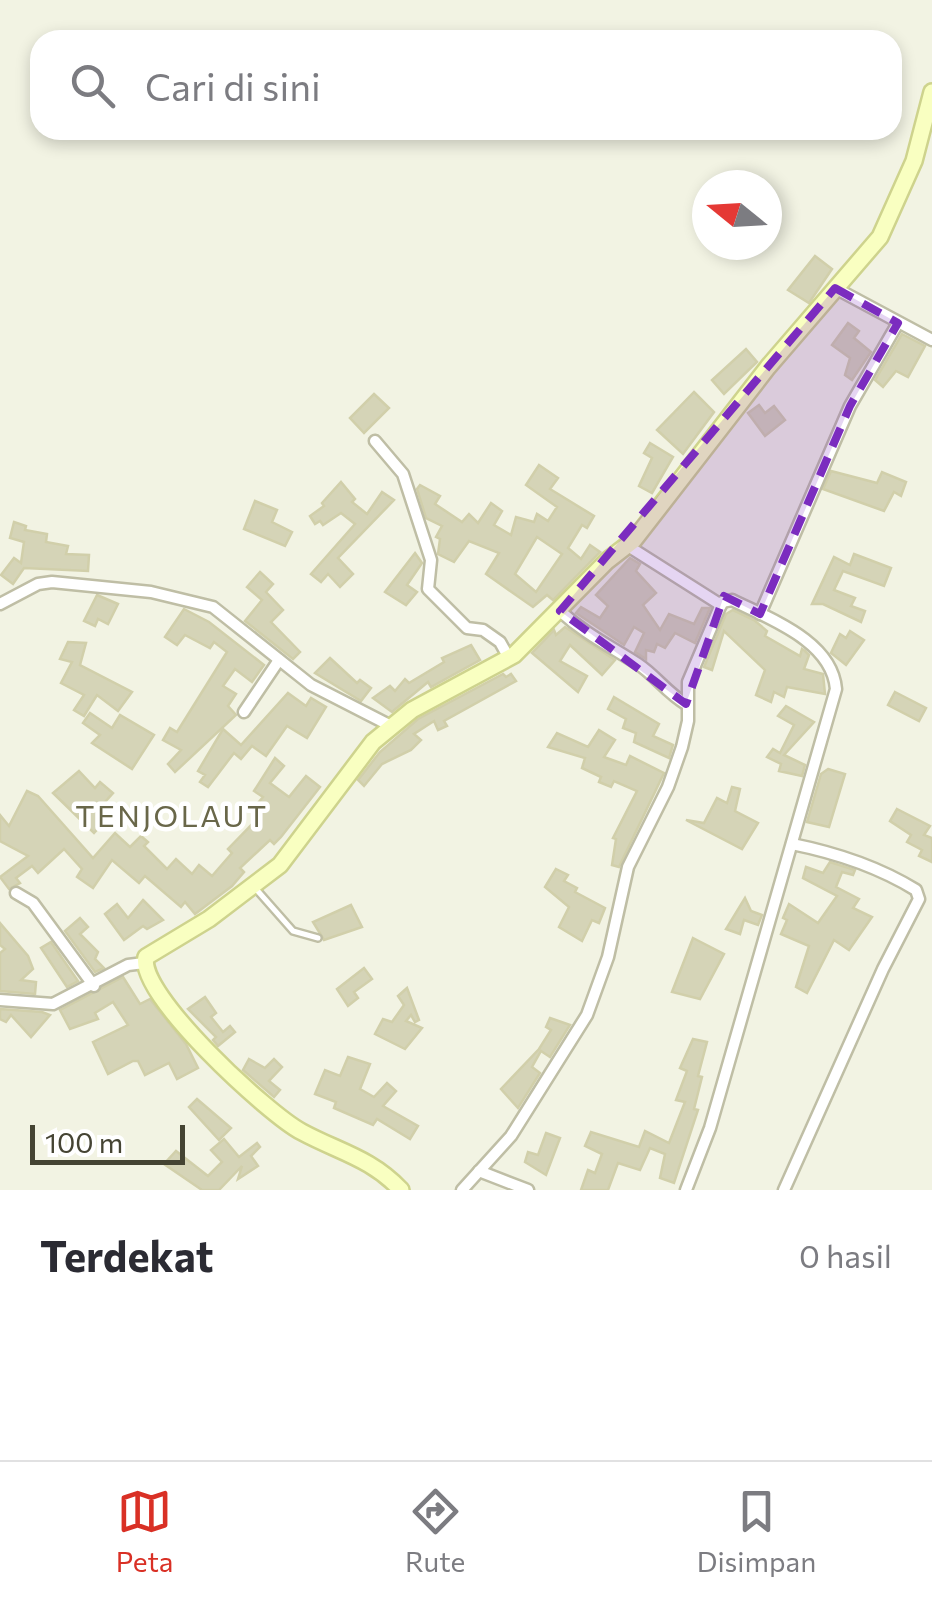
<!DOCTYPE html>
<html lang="id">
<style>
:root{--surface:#fff;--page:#f2f2f3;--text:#2b2b33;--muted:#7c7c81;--line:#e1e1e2;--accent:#d93025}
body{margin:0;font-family:Commissioner,sans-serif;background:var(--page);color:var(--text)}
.compass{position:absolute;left:692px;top:170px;width:90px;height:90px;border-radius:50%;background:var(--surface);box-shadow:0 5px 15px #0003;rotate:288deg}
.scale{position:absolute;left:30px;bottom:25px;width:155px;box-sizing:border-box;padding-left:10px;border:5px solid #454433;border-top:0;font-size:28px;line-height:35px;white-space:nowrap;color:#454433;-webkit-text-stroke:8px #fff;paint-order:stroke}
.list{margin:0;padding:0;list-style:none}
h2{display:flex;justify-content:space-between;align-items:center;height:130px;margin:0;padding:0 40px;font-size:42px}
h2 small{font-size:32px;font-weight:400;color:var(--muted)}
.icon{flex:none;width:55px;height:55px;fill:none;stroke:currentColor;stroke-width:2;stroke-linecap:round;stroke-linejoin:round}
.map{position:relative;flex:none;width:932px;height:1190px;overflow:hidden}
.search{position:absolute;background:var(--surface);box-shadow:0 5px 15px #0003;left:30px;right:30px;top:30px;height:110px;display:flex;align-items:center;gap:25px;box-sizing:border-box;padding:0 35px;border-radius:30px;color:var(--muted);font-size:38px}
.sheet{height:270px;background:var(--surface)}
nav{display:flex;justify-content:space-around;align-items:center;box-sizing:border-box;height:140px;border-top:2px solid var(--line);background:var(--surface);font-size:28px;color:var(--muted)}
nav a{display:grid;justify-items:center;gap:5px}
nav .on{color:var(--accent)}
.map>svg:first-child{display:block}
</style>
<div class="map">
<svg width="932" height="1190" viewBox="0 0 932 1190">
<rect width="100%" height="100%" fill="#f2f3e3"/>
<g fill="#d5d4b7" stroke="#d1cfaa" stroke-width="2.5" fill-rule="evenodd">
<polygon points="815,256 832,269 809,303 788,290"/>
<polygon points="848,323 859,331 854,338 871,352 852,380 845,375 850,358 832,345"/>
<polygon points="902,334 925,346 908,377 896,371 883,387 875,380"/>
<polygon points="746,349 757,362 724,394 712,380"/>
<polygon points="694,392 714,412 683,454 657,430"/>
<polygon points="374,394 389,408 364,433 350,418"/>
<polygon points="759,405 765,413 774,406 785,420 765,436 748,413"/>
<polygon points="650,443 673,457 652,493 639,486 652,458 644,453"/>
<path d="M 539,465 L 558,478 L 550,489 L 594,516 L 587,528 L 582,525 L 568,548 L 581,559 L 590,545 L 600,552 L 553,600 L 547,595 L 533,607 L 486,574 L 499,553 L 469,541 L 454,562 L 438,554 L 440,539 L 436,537 L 442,526 L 426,518 L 417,489 L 420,485 L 440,496 L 435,504 L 462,522 L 469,514 L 478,523 L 491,503 L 502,511 L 494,525 L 511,535 L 516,517 L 534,522 L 537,514 L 548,521 L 557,507 L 526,485 ZM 537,537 L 562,554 L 536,592 L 515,574 Z"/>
<polygon points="831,471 877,483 882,472 906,482 901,496 894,492 884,511 823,489"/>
<polygon points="341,482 355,499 352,502 367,514 382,492 394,500 338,558 353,574 340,587 328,574 321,582 311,574 355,524 341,513 323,525 320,521 315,524 310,516 324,506 322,503"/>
<polygon points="255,501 277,510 272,522 292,532 285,546 244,529"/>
<polygon points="14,522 26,526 25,530 47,534 46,542 68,546 66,554 89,555 88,571 24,568 13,584 1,575 14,558 21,563 24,542 10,538"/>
<polygon points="415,553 422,563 407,585 417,592 406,605 385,592"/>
<polygon points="854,554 891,568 884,586 843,571 834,590 855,598 851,606 865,611 861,622 823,604 812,604 834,557 850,565"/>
<polygon points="630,558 640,564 636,571 656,593 643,605 660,630 669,614 694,624 702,608 710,608 695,643 675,633 665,648 657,644 654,652 646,650 646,659 635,652 644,633 634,627 624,645 576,613 581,607 600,618 608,606 596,595"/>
<polygon points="260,572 273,584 266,592 283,610 271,622 300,652 293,659 245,621 262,600 247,587"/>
<polygon points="97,595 118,604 108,624 98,619 95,626 84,621"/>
<polygon points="184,609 209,622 264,665 252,682 235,669 223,686 236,694 228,706 236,715 175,772 168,764 181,750 163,740 170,728 177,732 227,652 214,642 210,648 185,635 177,645 165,637"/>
<polygon points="733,610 754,620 767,631 765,636 800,656 802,649 805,651 809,655 804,669 823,674 825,694 787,687 784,697 774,692 771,702 756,695 765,670 724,631 712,670 704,667 726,614"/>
<polygon points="565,627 615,660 602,675 570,645 560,661 587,676 578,692 532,653 554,630 556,635"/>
<polygon points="850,631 864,640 846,665 831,653 840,634 846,638"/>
<polygon points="68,642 86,643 80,665 132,692 118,711 97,695 84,716 74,710 84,695 61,683 72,662 60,659"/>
<polygon points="471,645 480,660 431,687 428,682 392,712 373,698 390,686 395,691 405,679 409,683 444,662 442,658"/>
<polygon points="330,658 357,683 360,680 371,688 361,701 315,673"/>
<polygon points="503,674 506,677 511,674 516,681 444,721 447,726 438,730 434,721 414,734 421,740 411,750 382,764 364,786 358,780 380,752 418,719"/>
<polygon points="895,692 926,708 919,721 888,705"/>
<polygon points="288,693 306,706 311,698 326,707 307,738 287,726 266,756 252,746 241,759 234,753 208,787 200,782 205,775 198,771 223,729 241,745"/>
<polygon points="614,697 659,724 653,736 673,745 669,758 634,742 636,733 623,728 626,719 608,709"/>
<polygon points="786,706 814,722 784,755 805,765 802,776 779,771 781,764 767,757 773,749 780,753 794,725 778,716"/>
<polygon points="90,713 112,728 120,715 154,735 132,769 92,743 100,735 83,723"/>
<polygon points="599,730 615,740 604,757 626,765 630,756 664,773 619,867 612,865 616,839 613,838 637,791 614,781 611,787 599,782 601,777 582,768 585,758 548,747 557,733 588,747"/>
<polygon points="275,758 284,766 270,783 289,797 306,776 320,787 281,837 274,844 270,840 240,868 244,872 232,886 195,914 185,902 181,907 145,876 139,883 112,860 93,888 77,877 82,869 64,849 38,873 32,866 16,878 20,883 9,889 0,877 28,856 0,841 0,815 9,826 27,791 38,796 93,858 115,833 130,847 141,836 148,842 144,846 167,869 176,859 192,874 199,865 212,876 232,853 228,849 260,816 252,810 263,797 254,791"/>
<polygon points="828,769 845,774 829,827 807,822 821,774"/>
<polygon points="79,771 95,788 100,782 113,793 96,812 106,820 94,833 53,793"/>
<polygon points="732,787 740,789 735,811 758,823 742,849 686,820 704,823 717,798 727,803"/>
<polygon points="897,809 930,826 924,835 932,838 932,862 919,856 922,850 907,842 911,835 890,821"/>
<polygon points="830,862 855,870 853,875 842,872 836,887 859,899 853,908 872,917 849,950 834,940 807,993 796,987 809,946 781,934 787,920 783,918 789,904 818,923 837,896 803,878 806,867 823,873"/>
<polygon points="556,869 568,875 564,881 577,888 575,892 605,908 599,923 592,920 582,941 559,927 569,907 545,887"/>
<polygon points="745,898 751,911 762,915 758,925 744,920 740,934 726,929"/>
<polygon points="143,900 163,920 147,929 143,926 124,940 105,914 117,904 128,918"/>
<polygon points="351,905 362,927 324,940 313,922"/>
<polygon points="80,918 88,927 80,934 98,952 95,959 104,968 95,972 65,931"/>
<polygon points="0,923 28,956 33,969 21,980 36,982 35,994 0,991 0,953 5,949 0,945"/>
<polygon points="693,938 724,954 700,999 672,992"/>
<polygon points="51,942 78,981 67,987 41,948"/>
<polygon points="364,968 372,979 354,992 358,998 348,1006 337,989"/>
<polygon points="123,977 140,1004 150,999 186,1044 198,1068 177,1079 169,1063 145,1075 138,1061 133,1061 108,1074 93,1042 128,1025 113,1002 95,1013 98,1019 70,1029 60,1010"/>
<polygon points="407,988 419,1020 415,1022 411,1015 406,1021 422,1028 405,1049 375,1034 383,1019 392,1022 404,1005 398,996"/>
<polygon points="205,997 216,1013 211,1017 223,1032 230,1026 235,1032 218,1046 213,1040 216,1037 188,1009"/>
<polygon points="0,1009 42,1012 50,1015 31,1037 11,1015 6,1022 0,1019"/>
<polygon points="550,1018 570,1025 550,1057 541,1051 532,1067 540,1073 518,1108 501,1089 539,1049 551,1030 546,1027"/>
<polygon points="693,1039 707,1042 698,1076 702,1077 694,1109 698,1110 674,1183 660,1178 665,1154 650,1148 640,1170 618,1163 608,1190 581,1190 588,1170 595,1173 602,1154 585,1146 591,1132 639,1147 645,1131 669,1143 685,1102 676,1100 687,1071 680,1068"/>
<polygon points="348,1057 370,1064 360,1089 374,1097 387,1083 396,1091 383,1106 418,1126 410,1139 377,1119 373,1125 334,1108 336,1102 315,1094 325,1070 340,1076"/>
<polygon points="249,1059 265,1068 274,1059 282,1067 269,1081 280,1090 274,1097 243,1070"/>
<polygon points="197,1099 231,1128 219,1140 189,1107"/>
<polygon points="546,1133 560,1138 546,1175 525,1162 528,1152 538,1155"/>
<polygon points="224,1139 239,1157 257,1143 260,1147 251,1156 258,1166 238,1179 242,1166 219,1190 202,1190 164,1164 176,1151 208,1176 222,1162 211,1150"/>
</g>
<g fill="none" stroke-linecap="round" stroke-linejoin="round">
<g stroke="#bfbea5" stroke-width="10">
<polyline id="lane" points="256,889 293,931 318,938"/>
</g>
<g stroke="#bfbea5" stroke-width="15">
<g id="street">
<polyline points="835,288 932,340"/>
<polyline points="375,441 403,474 431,560 428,589 467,628 483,630 500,642 509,658"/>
<polyline points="628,546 721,605"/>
<polyline points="0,604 38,584 52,582 151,592 213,607 311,685 391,726"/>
<path d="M 560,611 C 585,634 610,646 638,664 C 656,676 667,693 686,704"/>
<polyline points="760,614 850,406 898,323"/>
<polyline points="244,712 279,660"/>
<polyline points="16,893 33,903 94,986"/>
<polyline points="0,1000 53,1004 128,965 144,963"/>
<polyline points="479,1171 528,1190"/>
<path d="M 462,1190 L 511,1136 L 587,1015 L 608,957 L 628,867 L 668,787 L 682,747 L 688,721 L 688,682 L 722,602 L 732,600 C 770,619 832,641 836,689 L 710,1128 L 686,1190"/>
<path d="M 784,1190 L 883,969 L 919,899 L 916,890 C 877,866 837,853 792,844"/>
</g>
</g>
<g stroke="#ced38d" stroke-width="20">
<path id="secondary" d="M 401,1190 C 371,1158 339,1152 302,1132 C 269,1115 136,993 146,957 L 209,919 L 280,865 L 373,742 L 412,710 L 514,655 L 607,561 L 634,540 L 768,367 L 880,237 L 914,161 L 932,92"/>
</g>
<use href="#lane" stroke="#fff" stroke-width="5"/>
<use href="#street" stroke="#fff" stroke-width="10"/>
<use href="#secondary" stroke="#f9ffc1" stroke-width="15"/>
</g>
<path fill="#7b2cbf" fill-opacity="0.2" stroke="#7b2cbf" stroke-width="8" stroke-dasharray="20 12" stroke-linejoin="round" d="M 835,288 L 898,323 L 850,406 L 760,614 L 724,596 L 686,704 L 560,611 Z"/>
<g text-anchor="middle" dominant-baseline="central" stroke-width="9" stroke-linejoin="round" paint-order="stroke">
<g font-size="30" letter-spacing="2.5" fill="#696749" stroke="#fff">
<text x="172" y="814">TENJOLAUT</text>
</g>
</g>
</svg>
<svg class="compass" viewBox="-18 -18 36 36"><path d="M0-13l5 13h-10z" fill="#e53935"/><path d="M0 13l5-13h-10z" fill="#7c7c81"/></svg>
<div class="scale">100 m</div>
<div class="search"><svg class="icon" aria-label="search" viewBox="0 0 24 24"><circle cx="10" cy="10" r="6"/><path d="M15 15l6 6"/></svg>Cari di sini</div>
</div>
<section class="sheet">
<h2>Terdekat<small>0 hasil</small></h2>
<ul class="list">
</ul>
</section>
<nav>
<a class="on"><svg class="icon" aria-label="map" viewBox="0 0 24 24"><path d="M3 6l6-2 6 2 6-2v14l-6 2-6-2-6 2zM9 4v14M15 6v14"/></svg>Peta</a>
<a><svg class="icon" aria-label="directions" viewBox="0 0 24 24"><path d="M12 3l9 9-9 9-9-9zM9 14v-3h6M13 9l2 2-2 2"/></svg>Rute</a>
<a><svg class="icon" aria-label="saved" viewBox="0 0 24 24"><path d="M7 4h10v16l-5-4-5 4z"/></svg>Disimpan</a>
</nav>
